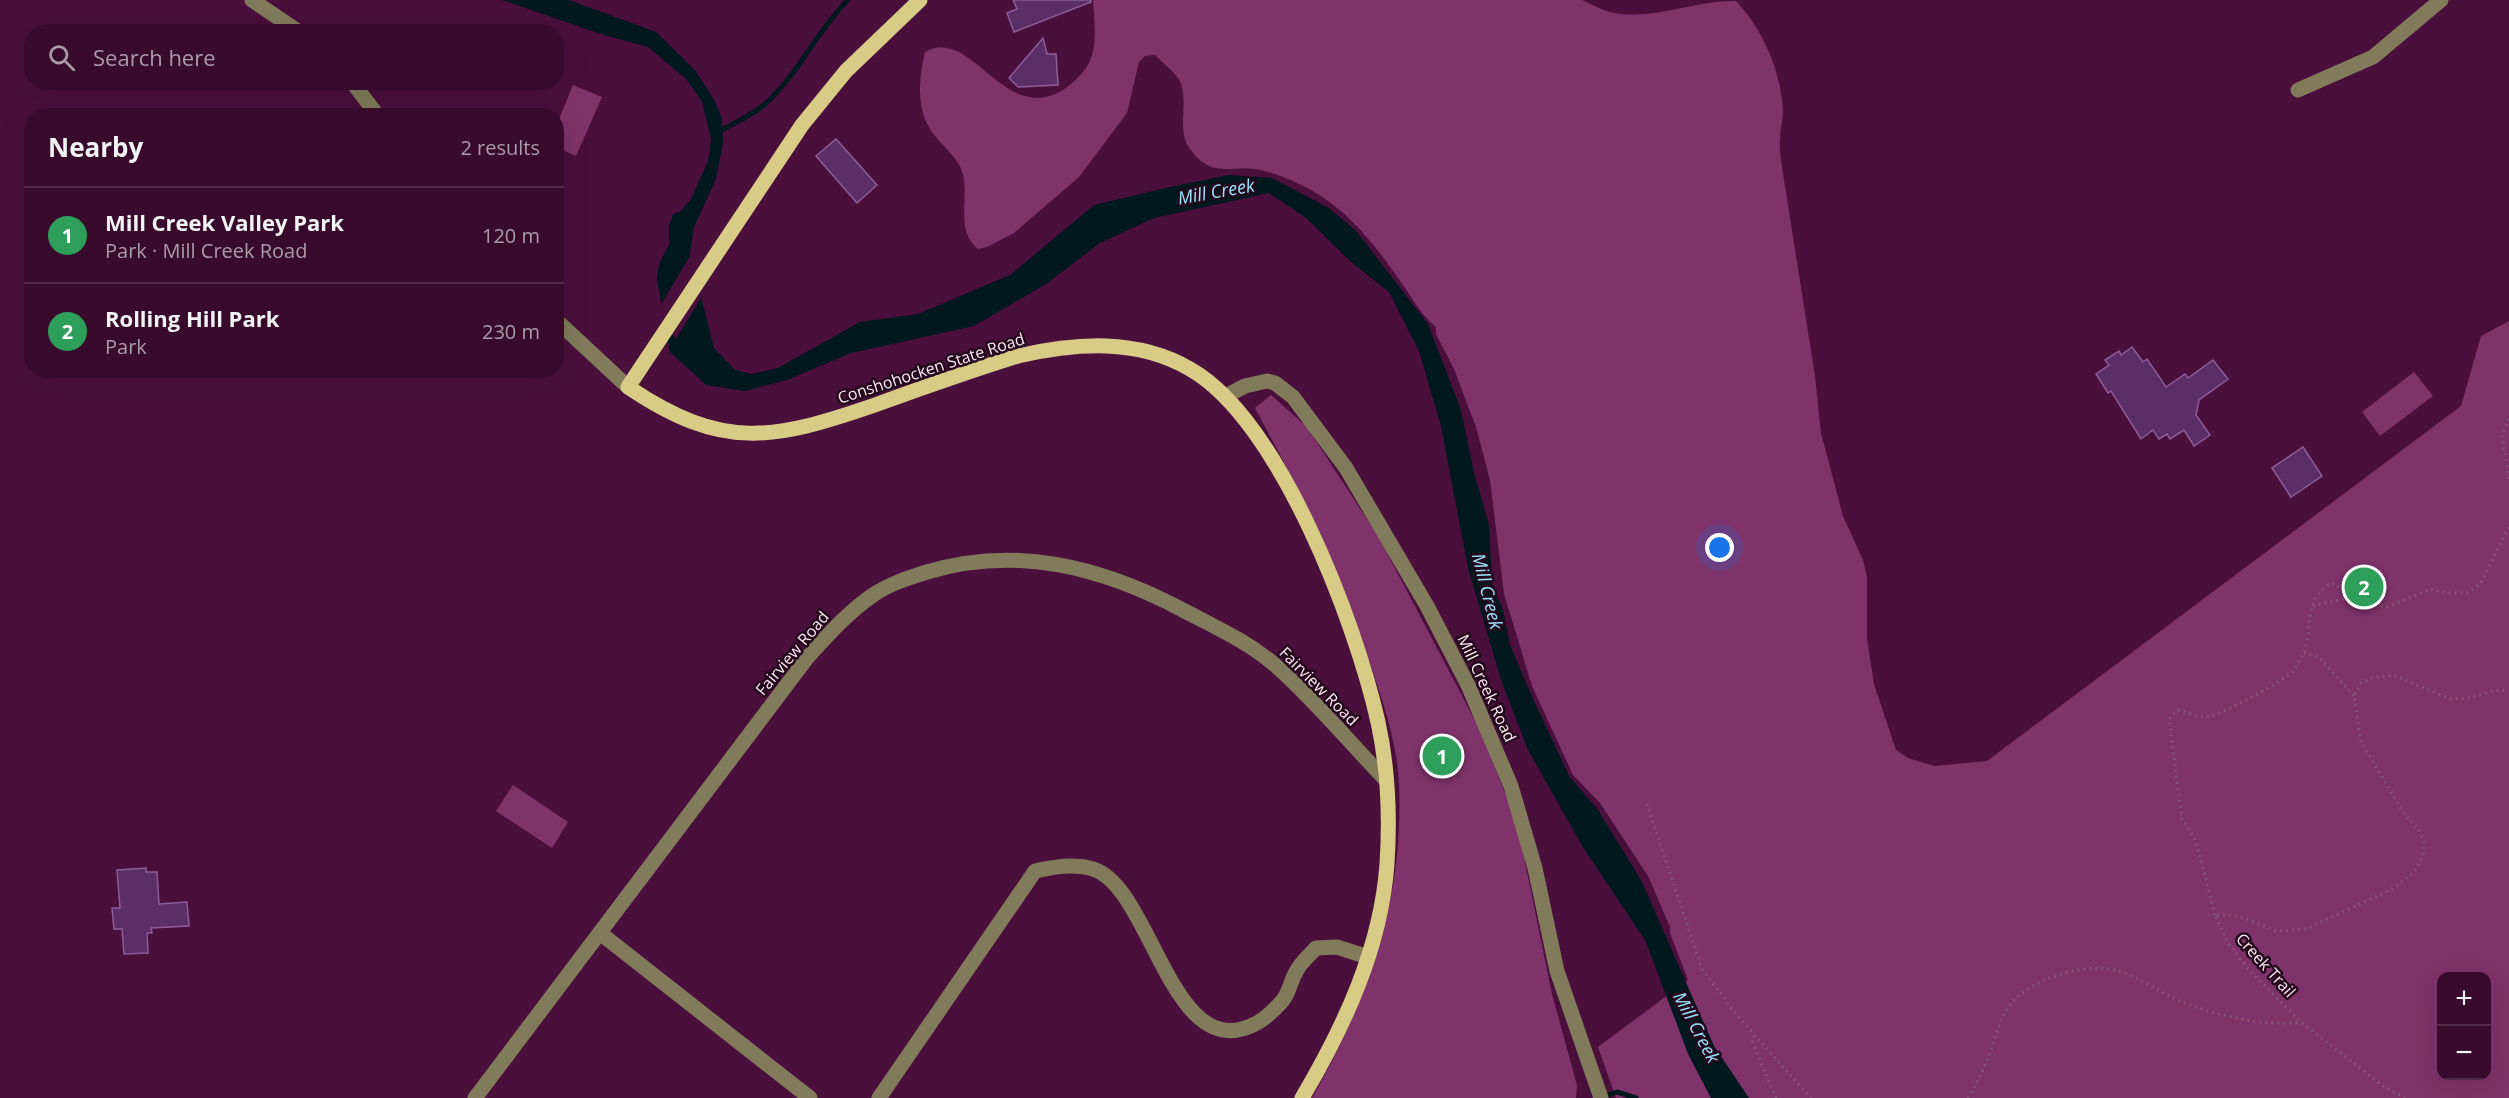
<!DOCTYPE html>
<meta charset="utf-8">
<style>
:root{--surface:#380b2d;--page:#3f1435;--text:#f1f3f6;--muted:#ab9baa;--line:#522b49;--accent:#0f766e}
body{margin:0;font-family:"Open Sans",sans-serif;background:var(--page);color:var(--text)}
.controls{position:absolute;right:18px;bottom:18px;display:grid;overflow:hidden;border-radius:12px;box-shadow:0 6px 24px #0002}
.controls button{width:54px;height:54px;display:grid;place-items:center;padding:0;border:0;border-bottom:2px solid var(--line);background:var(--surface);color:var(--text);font:30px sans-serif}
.you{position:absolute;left:1720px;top:548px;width:21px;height:21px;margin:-15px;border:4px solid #fff;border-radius:50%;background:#1a73e8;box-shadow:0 0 0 9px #1a73e833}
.badge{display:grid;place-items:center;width:39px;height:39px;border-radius:50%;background:var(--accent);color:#fff;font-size:20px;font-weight:700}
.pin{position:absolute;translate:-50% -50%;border:3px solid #fff;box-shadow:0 2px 6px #0006}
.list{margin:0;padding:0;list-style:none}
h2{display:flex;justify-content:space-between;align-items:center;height:78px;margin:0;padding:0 24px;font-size:26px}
h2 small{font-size:20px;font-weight:400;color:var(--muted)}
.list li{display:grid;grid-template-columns:39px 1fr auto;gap:18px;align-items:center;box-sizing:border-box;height:96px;padding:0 24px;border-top:2px solid var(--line)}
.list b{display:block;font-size:22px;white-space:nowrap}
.list p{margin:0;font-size:20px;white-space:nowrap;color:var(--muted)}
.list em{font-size:20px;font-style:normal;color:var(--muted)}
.icon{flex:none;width:33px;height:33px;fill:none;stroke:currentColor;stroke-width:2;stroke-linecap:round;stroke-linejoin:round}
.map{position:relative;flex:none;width:2509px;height:1098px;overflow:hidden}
.search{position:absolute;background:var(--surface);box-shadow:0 6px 24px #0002;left:24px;top:24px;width:540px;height:66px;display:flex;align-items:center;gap:15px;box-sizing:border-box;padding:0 21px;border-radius:24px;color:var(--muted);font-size:22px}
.panel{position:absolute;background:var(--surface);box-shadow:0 6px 24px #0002;left:24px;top:108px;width:540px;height:270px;border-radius:24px}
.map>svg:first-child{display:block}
</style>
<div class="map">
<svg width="2509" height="1098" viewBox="0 0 2509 1098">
<rect width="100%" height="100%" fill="#4b0f3c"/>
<g fill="#7f336a" fill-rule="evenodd">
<path d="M 1093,0 L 1582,0 C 1595,6 1607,13 1621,14 C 1660,18 1697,0 1736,1 C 1763,30 1781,71 1783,111 C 1783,120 1780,129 1780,139 C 1779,148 1781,158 1782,167 L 1815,376 L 1821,433 L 1843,516 L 1863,560 L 1867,577 L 1867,639 L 1874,684 L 1896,750 L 1908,758 L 1934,766 L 1987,761 L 2461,406 L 2481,336 L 2509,321 L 2509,1098 L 1616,1098 L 1598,1047 L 1688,980 L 1670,933 L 1670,927 L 1648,876 L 1600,803 L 1573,775 L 1532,686 L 1504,594 L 1490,480 L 1476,427 L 1454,369 L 1436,334 L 1436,327 C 1423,317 1414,301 1405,288 C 1378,249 1353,214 1311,190 C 1294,181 1274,172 1255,169 C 1228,166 1211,178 1190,149 C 1175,130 1191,98 1178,78 C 1172,70 1162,62 1155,55 L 1145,56 L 1139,62 L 1127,113 L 1079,177 L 1014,233 L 987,247 L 978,249 C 955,230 969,200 963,174 C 958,156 940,145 930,129 C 916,107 919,77 925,52 C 973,23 1007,136 1071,84 C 1101,60 1095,35 1093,0 ZM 2442,976 L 2486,976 L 2486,1076 L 2442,1076 Z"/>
<polygon points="573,85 602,97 576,156 556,147 557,124"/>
<polygon points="2414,372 2433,396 2380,436 2362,412"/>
<path d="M 1271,395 L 1306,426 L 1378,536 L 1480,730 L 1517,823 L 1552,994 L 1577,1085 L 1576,1098 L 1312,1098 C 1369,998 1404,900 1399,783 C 1397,744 1384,705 1372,669 C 1354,618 1336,565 1312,516 C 1294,480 1274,444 1255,408 Z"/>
<polygon points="513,785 568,822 552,848 496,811"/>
</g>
<polygon fill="#01181f" points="502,0 569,0 656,32 695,70 713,98 722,118 723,143 716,179 694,227 690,253 714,348 735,370 752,374 778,368 860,322 918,314 1010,275 1094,205 1166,188 1229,175 1272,178 1329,208 1356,231 1428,324 1461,410 1474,473 1489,525 1492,585 1503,610 1510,645 1530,692 1569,776 1598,810 1641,880 1714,1046 1749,1098 1711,1098 1688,1054 1646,942 1584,849 1528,750 1501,680 1468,568 1441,426 1419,351 1389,292 1350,261 1306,218 1269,193 1154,218 1100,243 1046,284 974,326 851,353 787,380 745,391 706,385 670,352 657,280 659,264 669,245 669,226 673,214 680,212 691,199 708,161 711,139 702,102 687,80 648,47 604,35"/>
<polygon fill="#4b0f3c" points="693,251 704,293 676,339 663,323 660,306"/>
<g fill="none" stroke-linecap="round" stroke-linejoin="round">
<g stroke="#01181f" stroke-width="5">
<path d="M 720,131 C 734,123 752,115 764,105 C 798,75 816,32 848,0"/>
<polyline points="1603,1097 1617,1092 1636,1098"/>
</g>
</g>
<g fill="#5b2e66" stroke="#8d5d99" stroke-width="1.5">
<polygon points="1013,0 1091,0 1091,2 1014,32 1007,13 1017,9"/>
<polygon points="1043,38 1047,54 1056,54 1058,85 1018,87 1009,78"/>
<polygon points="836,139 877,185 857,203 816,156"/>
<polygon points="2132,347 2143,362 2147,359 2166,387 2185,374 2188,378 2213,360 2228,379 2199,400 2196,415 2210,435 2194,446 2184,430 2170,439 2167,434 2159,439 2153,430 2141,439 2111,391 2108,393 2096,374 2109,365 2105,360 2119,351 2121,355"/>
<polygon points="2303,447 2322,476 2291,497 2272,468"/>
<polygon points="146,868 146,872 157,872 159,904 187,902 189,926 151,928 152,933 147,933 148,953 124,954 122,929 114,929 112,908 120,908 117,870"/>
</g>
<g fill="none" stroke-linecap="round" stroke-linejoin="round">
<g stroke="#87577a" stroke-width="3" stroke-dasharray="1.5 4.5" stroke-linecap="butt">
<polyline points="2509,419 2502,436 2509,480"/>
<polyline points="2313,606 2356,596"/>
<polyline points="2304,653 2319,657 2354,696"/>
<polyline points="1647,804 1702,969 1740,1019 1811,1098"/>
<path d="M 2215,915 L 2196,841 L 2182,819 L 2169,719 L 2178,710 C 2188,713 2199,718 2210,716 C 2222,714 2284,681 2292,672 C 2296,668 2299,661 2302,656 C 2316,629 2299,603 2332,583 L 2370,604 L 2387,607 L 2431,589 L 2450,593 L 2467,593 L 2480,584 L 2509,527"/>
<polyline points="1754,1036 1752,1041 1776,1098"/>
<path d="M 1968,1098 C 1974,1087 1981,1076 1985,1065 C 1995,1043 1997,1018 2015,999 C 2036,978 2085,963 2114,970 C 2135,975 2153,988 2172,997 C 2202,1013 2268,1028 2301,1022"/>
<polyline points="2405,1098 2383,1086 2301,1022 2250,971 2228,943 2215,915 2235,915 2277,931 2306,929 2394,888 2414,872 2423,856 2424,843 2419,829 2405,815 2361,742 2354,696 2361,683 2372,678 2393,675 2450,699 2470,698 2492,691 2509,690"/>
</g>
<g stroke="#817b5b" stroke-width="15">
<polyline points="252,0 299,32"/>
<polyline points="352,82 378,116"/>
<polyline points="2298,90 2373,57 2441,0"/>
<polyline points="556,320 628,387"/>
<polyline points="1226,396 1245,386 1267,381 1275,383 1293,397 1346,468 1427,606 1468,685 1511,786 1535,868 1557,971 1601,1098"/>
<polyline points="600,933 810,1098"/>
<path d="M 475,1098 L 807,658 C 827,636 847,613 873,595 C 889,584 908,578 927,572 C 1016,545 1101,567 1181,609 C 1213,626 1247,641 1275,665 C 1314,699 1349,742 1385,779"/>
<path d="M 879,1098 L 1035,871 C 1053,867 1074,863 1093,869 C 1152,887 1171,1067 1255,1024 C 1264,1020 1280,1005 1285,997 C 1290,989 1291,980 1296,972 C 1300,963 1310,955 1316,948 L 1337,947 L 1368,957"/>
</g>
<path stroke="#d7cb86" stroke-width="15" d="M 920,0 L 846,71 L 802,125 L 628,387 C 723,451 773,440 875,405 C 922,388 970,371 1018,356 C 1076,343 1137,338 1190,369 C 1280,420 1356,624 1378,722 C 1388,768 1390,818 1387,864 C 1381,948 1344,1027 1302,1098"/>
</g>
<g text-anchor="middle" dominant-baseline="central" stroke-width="5" stroke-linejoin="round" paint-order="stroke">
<g font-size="16" fill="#ffe8f6" stroke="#23091c">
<text transform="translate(931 368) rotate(-18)">Conshohocken State Road</text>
<text transform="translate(792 653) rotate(-50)">Fairview Road</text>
<text transform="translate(1319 686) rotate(45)">Fairview Road</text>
<text transform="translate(1487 688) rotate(65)">Mill Creek Road</text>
<text transform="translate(2266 965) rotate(48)">Creek Trail</text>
</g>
<g font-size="18" font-style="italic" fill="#9ae4fb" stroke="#23091c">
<text transform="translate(1216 191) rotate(-10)">Mill Creek</text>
<text transform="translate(1488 591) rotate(76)">Mill Creek</text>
<text transform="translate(1697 1027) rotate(62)">Mill Creek</text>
</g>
</g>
</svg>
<div class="controls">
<button>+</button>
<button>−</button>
</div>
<div class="you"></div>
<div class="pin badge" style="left:1442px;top:756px;background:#2e9e5b">1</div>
<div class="pin badge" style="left:2364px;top:587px;background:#2e9e5b">2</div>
<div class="search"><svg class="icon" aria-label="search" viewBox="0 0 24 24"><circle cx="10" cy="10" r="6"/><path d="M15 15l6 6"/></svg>Search here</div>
<section class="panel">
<h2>Nearby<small>2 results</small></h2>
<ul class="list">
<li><span class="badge" style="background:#2e9e5b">1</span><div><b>Mill Creek Valley Park</b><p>Park · Mill Creek Road</p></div><em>120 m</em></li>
<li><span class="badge" style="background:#2e9e5b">2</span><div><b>Rolling Hill Park</b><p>Park</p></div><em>230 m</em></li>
</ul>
</section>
</div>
